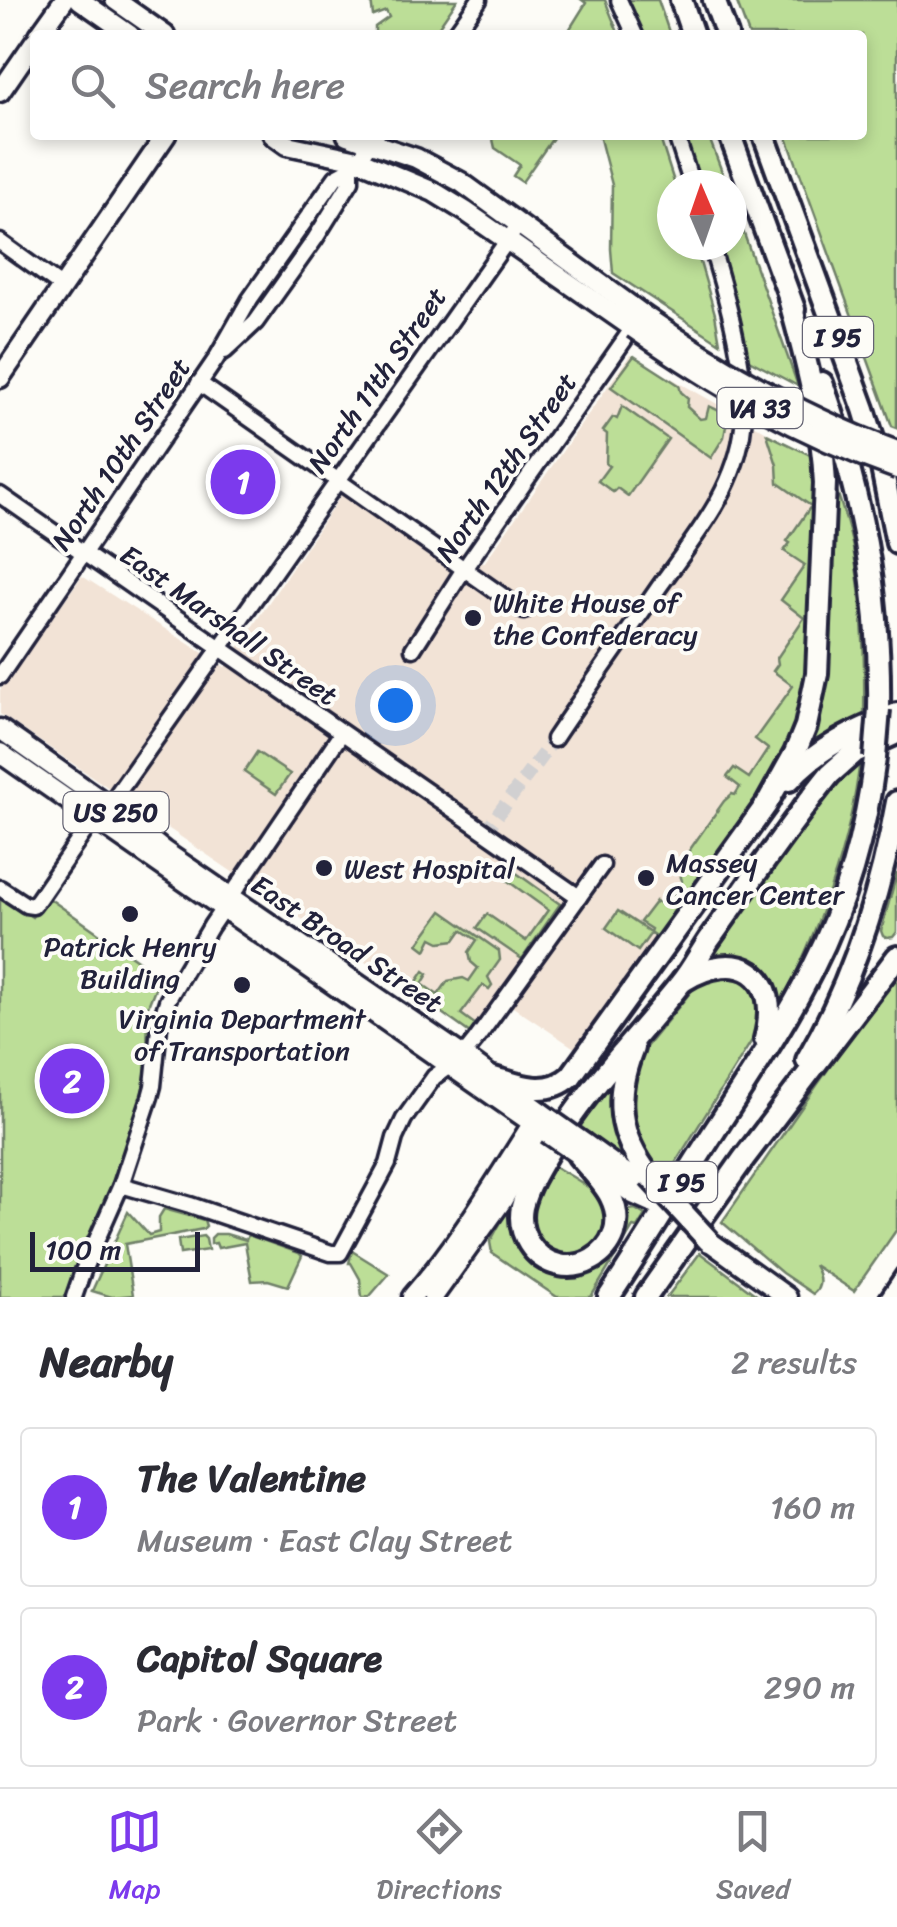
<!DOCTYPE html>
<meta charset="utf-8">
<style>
:root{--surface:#fff;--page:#f2f2f3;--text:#2b2b33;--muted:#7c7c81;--line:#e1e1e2;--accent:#7c3aed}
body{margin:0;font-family:Sriracha,sans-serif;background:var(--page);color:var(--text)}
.compass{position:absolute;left:657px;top:170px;width:90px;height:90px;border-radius:50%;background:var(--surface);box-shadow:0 5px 15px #0003;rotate:358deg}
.scale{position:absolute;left:30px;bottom:25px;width:170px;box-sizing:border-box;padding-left:10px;border:5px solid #22223b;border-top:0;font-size:28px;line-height:35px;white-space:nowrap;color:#22223b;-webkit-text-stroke:8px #fdfcf7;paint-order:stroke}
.you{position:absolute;left:395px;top:705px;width:35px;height:35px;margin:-25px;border:8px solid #fff;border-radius:50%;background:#1a73e8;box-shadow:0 0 0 15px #1a73e833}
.badge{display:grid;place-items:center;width:65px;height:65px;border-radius:50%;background:var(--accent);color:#fff;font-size:32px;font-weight:700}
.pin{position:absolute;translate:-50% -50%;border:5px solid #fff;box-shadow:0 2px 10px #0006}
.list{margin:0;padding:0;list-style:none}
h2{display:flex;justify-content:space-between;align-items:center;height:130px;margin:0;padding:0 40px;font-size:42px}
h2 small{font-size:32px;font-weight:400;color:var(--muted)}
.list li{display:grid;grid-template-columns:65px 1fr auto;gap:30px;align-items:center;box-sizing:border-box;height:160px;margin:0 20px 20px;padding:0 20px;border:2px solid var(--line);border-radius:10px}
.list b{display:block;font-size:38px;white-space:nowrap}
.list p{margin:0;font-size:32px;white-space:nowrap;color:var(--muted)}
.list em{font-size:32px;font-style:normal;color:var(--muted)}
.icon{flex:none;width:55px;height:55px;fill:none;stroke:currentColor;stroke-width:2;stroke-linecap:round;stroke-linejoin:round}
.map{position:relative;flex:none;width:897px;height:1297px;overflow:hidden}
.search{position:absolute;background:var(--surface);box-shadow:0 5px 15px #0003;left:30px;right:30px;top:30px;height:110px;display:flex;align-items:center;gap:25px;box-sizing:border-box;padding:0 35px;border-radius:10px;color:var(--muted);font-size:38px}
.sheet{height:490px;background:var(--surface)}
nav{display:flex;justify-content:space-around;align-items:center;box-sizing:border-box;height:140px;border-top:2px solid var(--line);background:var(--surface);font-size:28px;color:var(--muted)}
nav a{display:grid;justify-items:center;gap:5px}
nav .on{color:var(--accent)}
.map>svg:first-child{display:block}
</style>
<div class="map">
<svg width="897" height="1297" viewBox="0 0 897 1297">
<rect width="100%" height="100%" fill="#fdfcf7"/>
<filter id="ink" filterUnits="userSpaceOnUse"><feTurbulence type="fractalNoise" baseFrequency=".01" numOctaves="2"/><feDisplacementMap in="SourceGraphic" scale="20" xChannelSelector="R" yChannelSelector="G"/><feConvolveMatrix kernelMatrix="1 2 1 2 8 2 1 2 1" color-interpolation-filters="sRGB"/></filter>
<g filter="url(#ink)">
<polygon fill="#f2e3d6" points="630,355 815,459 811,650 775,779 579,1051 501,999 474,1036 0,714 0,690 82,576 225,667 342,494 484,563"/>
<g fill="#bcde97" stroke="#6f8069" stroke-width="2.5">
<polygon points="371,0 457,0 433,35 375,35 375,27 389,17 386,11 373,16"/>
<polygon points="582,0 605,0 619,35 566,35 586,3"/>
<polygon points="627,0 658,0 670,35 643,35"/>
<polygon points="736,0 897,0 897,428 892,426 786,135 862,135 862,35 749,35"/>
<polygon points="492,135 555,135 522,182 513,176 520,165 495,148"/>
<polygon points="599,135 659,135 675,185 672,185 672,245 695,245 715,314 720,343 613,273 611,249 612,185"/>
<polygon points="683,135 708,135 727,185 699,185"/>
<polygon points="732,200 798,386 745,358 718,245 732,245"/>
<polygon points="634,356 679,385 681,392 688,398 687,407 700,419 706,418 709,406 728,415 724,437 711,458 611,387"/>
<polygon points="622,406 668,439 628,496 617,488 613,492 598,481 609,466 606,464 607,434 603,431 613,417 617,419"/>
<path d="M 767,434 L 814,457 L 816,473 L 811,650 L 804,706 L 775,779 L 660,939 L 651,933 L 638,951 L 606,928 L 618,911 L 650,932 L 651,929 L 640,922 L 656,901 L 661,904 L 669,903 C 675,896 677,888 682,881 L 680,874 L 690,859 L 686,855 L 724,801 L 732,794 L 735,795 L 740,787 L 727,777 L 734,768 L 749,778 L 768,749 L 755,739 L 793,686 L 773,671 L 778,664 L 777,658 L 804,618 L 781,600 L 805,565 L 784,551 L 790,543 L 787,541 L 811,506 L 778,483 L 777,465 Z"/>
<path d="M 833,478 C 840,502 850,528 854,554 C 864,608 865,664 864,719 L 796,765 Z"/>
<polygon points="257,752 290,774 276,794 244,772"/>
<path d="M 860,760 C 850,849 818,931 778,1010 C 777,966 749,946 706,957 L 827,790 Z"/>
<polygon points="508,867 560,904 522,959 477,928 487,914 526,941 548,910 501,876"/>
<polygon points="897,873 897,932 893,937 887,938 883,936 881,931"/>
<polygon points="0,895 32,917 47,897 160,976 148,1006 147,1063 141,1100 129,1144 102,1218 64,1297 0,1297"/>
<polygon points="442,911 499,951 500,960 488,977 492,985 489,989 483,985 461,1014 476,1025 470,1033 404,986 409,983 414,986 424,971 428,974 422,984 438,995 448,981 463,978 469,981 478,968 471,962 469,952 477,940 462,930 455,940 440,942 432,938 426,950 418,944"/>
<path d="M 897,970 L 897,1229 L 854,1291 L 814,1265 C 820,1275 823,1286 813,1294 L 782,1273 L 722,1222 Z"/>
<path d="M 714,975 C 756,979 762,984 761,1026 L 666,1178 L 653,1164 L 637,1139 L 630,1121 L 631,1073 L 646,1047 L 698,983 Z"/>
<polygon points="617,1071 631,1165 576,1125"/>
<path d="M 549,1163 C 563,1172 592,1186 600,1199 C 633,1253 530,1284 530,1215 C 530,1199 543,1178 549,1163 Z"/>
<polygon points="522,1184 514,1206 554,1272 624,1227 629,1210 635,1209 645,1215 637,1228 633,1227 591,1297 557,1297 492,1253 490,1242"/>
<polygon points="164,1209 204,1220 206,1226 203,1229 125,1244 133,1295 112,1297 92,1291 128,1212 149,1235 159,1232 159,1217"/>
<polygon points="215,1234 226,1234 246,1240 248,1235 299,1253 302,1256 288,1286 268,1280 252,1281 245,1243 218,1248 216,1243 211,1244 211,1238"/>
<polygon points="203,1236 206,1239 208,1250 180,1254 178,1240"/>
<polygon points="352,1251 389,1274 369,1297 362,1297 360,1279 351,1263 349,1263"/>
<polygon points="700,1253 759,1297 667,1297"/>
</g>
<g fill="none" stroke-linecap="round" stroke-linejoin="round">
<polyline stroke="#d1d0d1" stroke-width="14" stroke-dasharray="14 7" stroke-linecap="butt" points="485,832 554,739"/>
<g stroke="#22223b" stroke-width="21">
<g id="minor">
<polyline points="619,0 635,35"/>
<polyline points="454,35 479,0"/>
<polyline points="676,135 692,185"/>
<polyline points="0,242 61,286"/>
<polyline points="225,351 256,322 315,239 351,181 351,169"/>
<polyline points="199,383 524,611"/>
<polyline points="0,495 579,897"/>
<polyline points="413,649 464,569 639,319"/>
<polyline points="0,676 216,359 250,299 336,177 351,169 377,135"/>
<path d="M 554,739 C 588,688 624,638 659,587 C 694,538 737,488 743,426 C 749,374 726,295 711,245"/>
<polyline points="0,888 26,905 33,906 39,898 85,831 117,794 519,224"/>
<polyline points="121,1185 190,1205 331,1253 340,1253 388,1164 395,1138 404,1119 434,1077 463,1056 475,1041 602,865"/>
<polyline points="74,1297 83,1271 121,1185 150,1097 153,1086 159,1027 167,1001 211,926 341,734"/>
</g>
</g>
<g stroke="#22223b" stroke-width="25">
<g id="major">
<polyline points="80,0 130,35"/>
<polyline points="115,0 165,35"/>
<polyline points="39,35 64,0"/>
<polyline points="0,92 35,41"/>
<polyline points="273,135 287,145 358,160 434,192 465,211 633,328"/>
<polyline points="347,135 416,158 461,182 642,314"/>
<polyline points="0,378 166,135"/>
<polyline points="0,729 98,798 164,851 463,1056 553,1121"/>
<polyline points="0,753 547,1133"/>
<polyline points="584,1143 641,1184 658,1202"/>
<polyline points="594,1166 633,1194 662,1207"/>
<polyline points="709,1241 787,1297"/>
<path d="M 412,1297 C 462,1240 499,1175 540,1112"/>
<polyline points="433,1297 502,1201 544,1127"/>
</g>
</g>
<g stroke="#22223b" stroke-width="28">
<g id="highway">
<polyline points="681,0 693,35"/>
<polyline points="714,0 727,35"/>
<polyline points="730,135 794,309"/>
<polyline points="764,135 864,409 882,468 897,543"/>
<path d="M 822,383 C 861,494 881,590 879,709"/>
<path d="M 789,780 C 819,747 856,730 897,714"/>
<path d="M 683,981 C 738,947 783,973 765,1039"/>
<path d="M 633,1048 C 614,1097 617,1134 650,1177"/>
<path d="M 807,1060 C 853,981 881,891 897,802"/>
<path d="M 494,1078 C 522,1086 547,1097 571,1076 L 766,805 L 795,753 L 806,726 L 817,674 L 825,483 C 822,420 806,359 789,298"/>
<path d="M 578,1155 C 597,1178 625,1201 614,1234 C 606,1256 582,1270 559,1265 C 533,1259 517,1233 522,1207 C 527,1187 538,1169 548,1152 C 585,1091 635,1040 680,984 C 691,971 699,955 709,940 C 749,884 787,827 830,774 L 855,752 L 897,733"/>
<path d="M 609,1297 C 645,1243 679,1186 715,1130 C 749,1077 785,1024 813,968 C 846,903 866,830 875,758"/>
<polyline points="646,1297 744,1158 897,957"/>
</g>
</g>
<use href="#minor" stroke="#fdfcf7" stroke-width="14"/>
<use href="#major" stroke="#fdfcf7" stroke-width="18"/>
<use href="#highway" stroke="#fdfcf7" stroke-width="20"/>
<polyline stroke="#22223b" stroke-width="4" points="878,1297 897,1269"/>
<g stroke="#22223b" stroke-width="25" stroke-linecap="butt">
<g id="major-bridge">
<path d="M 642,314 C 722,370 805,417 897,451"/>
<path d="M 633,328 C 718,387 798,434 897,469"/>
<polyline points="553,1121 584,1143"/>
<polyline points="547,1133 576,1153"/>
</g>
</g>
<g stroke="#22223b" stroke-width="28" stroke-linecap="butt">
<g id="highway-bridge">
<polyline points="875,758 879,709"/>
<polyline points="650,1177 709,1241"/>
</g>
</g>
<use href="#major-bridge" stroke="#fdfcf7" stroke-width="18"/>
<use href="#highway-bridge" stroke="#fdfcf7" stroke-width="20"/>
</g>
</g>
<g fill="#22223b" stroke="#fdfcf7" stroke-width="4">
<circle cx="473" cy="618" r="10"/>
<circle cx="324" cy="868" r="10"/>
<circle cx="646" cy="878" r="10"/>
<circle cx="130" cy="914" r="10"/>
<circle cx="242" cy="985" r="10"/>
</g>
<g text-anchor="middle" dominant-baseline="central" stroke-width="8" stroke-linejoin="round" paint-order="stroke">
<g fill="#fdfcf7" stroke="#646373" stroke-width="2.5">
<rect x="803" y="317" width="70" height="40" rx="8"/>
<rect x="717.5" y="388" width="85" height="40" rx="8"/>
<rect x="63.5" y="792" width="105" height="40" rx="8"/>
<rect x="647" y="1162" width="70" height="40" rx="8"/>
</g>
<g font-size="25" font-weight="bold" fill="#22223b">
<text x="838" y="337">I 95</text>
<text x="760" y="408">VA 33</text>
<text x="116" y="812">US 250</text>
<text x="682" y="1182">I 95</text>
</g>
<g font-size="28" fill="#22223b" stroke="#fdfcf7">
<text transform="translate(377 380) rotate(-55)">North 11th Street</text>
<text transform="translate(121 454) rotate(-56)">North 10th Street</text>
<text transform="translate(506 467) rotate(-55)">North 12th Street</text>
<text transform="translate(229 625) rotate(35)">East Marshall Street</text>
<text transform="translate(347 944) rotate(34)">East Broad Street</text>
</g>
<g font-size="28" fill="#22223b" stroke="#fdfcf7" text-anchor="start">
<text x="493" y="602">White House of<tspan x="493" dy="32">the Confederacy</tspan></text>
<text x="666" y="862">Massey<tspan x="666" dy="32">Cancer Center</tspan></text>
<text x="344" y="868">West Hospital</text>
<text x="130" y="946" text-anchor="middle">Patrick Henry<tspan x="130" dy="32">Building</tspan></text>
<text x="242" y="1018" text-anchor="middle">Virginia Department<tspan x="242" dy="32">of Transportation</tspan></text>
</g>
</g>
</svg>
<svg class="compass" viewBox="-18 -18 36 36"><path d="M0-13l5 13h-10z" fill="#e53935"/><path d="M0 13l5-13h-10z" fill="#7c7c81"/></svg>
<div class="scale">100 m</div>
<div class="you"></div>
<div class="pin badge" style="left:243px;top:482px">1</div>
<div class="pin badge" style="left:72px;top:1081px">2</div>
<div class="search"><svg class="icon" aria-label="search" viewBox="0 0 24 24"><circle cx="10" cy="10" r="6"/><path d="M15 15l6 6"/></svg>Search here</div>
</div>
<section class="sheet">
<h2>Nearby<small>2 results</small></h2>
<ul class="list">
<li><span class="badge">1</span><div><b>The Valentine</b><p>Museum · East Clay Street</p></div><em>160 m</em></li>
<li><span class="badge">2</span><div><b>Capitol Square</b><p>Park · Governor Street</p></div><em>290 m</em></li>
</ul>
</section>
<nav>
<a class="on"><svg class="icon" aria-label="map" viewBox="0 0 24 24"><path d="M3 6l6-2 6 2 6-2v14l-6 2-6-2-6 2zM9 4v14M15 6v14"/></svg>Map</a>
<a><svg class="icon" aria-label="directions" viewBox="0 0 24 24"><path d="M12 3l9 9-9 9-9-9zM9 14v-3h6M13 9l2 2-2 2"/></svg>Directions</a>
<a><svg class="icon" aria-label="saved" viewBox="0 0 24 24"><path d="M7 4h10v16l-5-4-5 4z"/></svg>Saved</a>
</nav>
